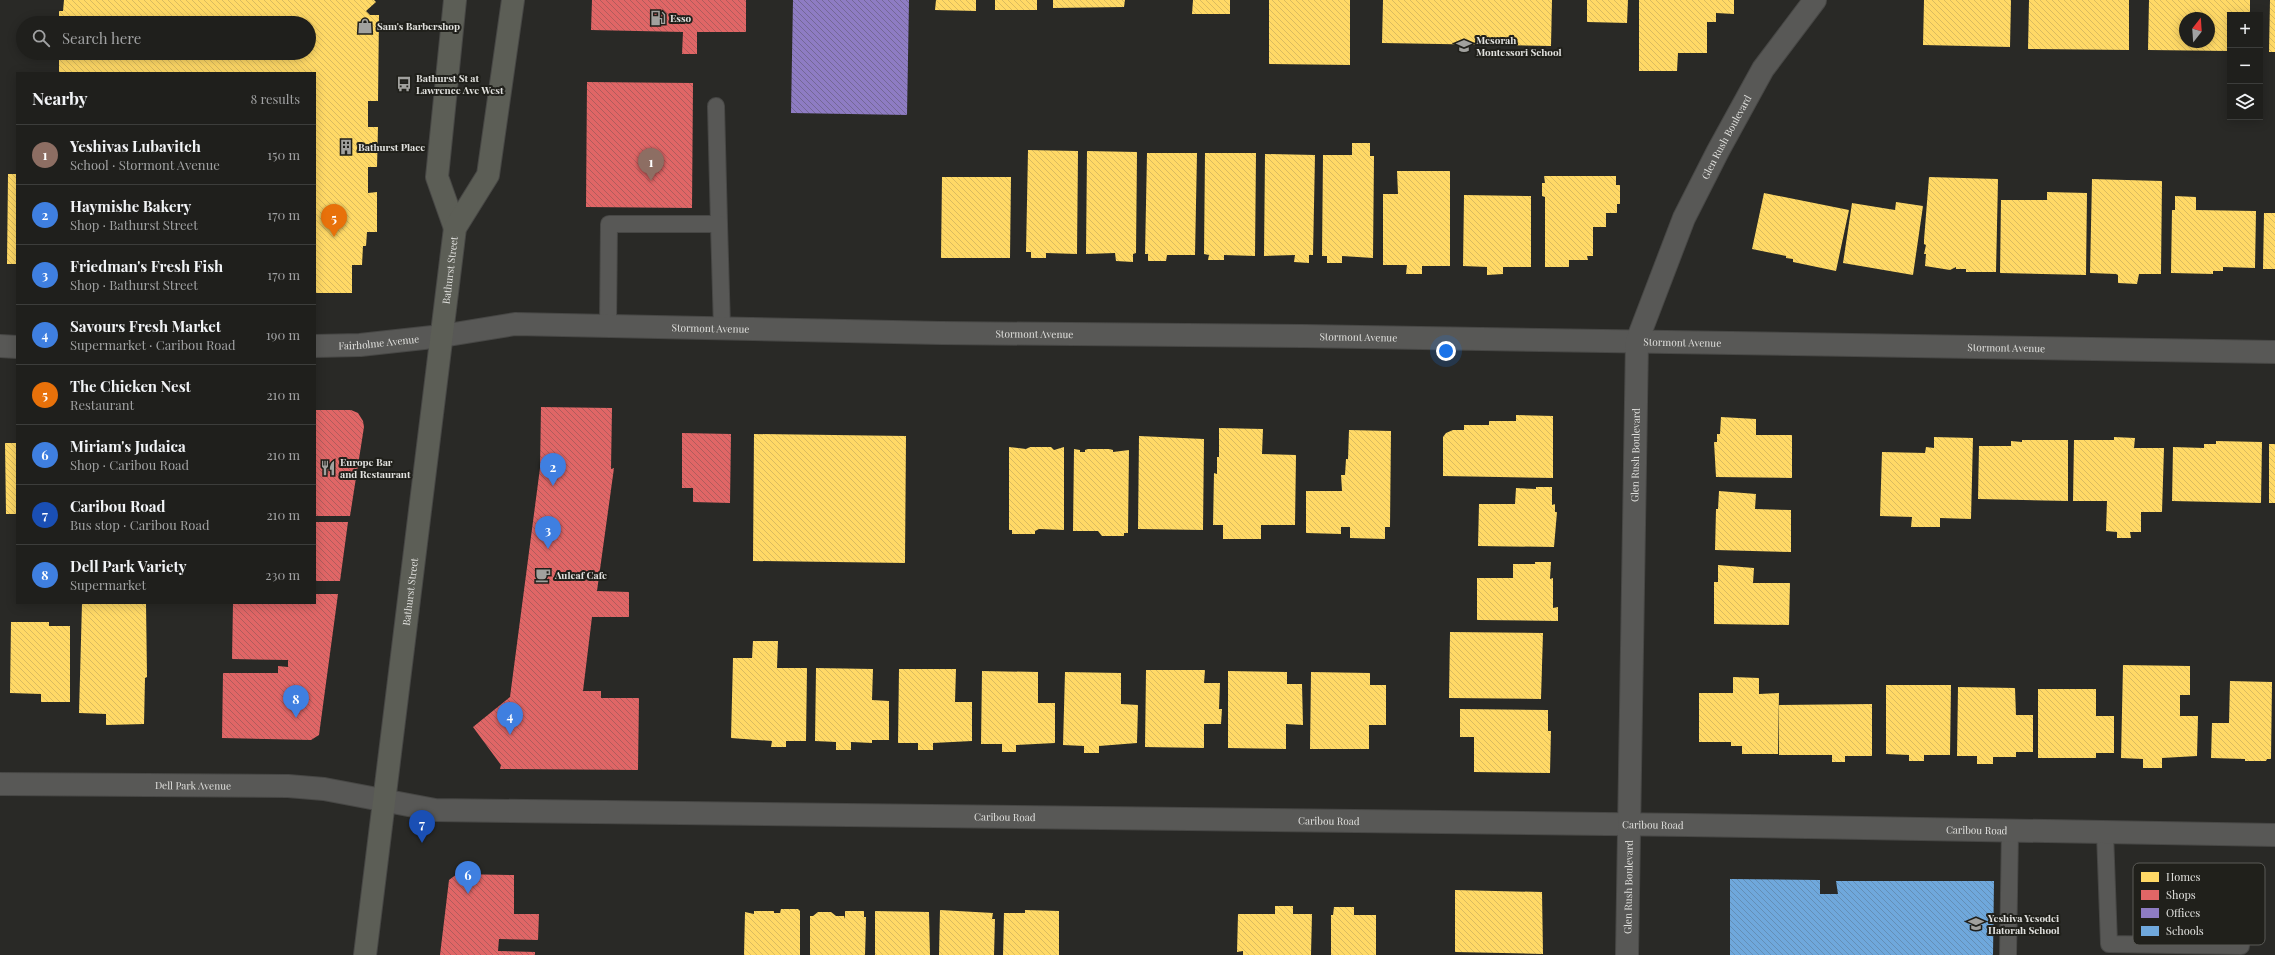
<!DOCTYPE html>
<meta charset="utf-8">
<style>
:root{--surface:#1f1f1c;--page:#2c2c29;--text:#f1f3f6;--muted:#a1a2a3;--line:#3c3d3b;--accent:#8c9099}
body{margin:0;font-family:"Playfair Display",serif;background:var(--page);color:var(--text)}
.controls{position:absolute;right:12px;top:12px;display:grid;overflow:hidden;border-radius:0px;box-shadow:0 2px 10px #0003}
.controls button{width:36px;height:36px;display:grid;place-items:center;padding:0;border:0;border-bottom:1px solid var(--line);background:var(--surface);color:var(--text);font:20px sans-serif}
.compass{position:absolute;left:2179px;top:12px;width:36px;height:36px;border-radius:50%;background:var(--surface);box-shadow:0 2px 10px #0003;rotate:17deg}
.you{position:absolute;left:1446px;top:351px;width:14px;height:14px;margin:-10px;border:3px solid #fff;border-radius:50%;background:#1a73e8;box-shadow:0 0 0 6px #1a73e833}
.badge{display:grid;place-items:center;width:26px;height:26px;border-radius:50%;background:var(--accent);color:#fff;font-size:13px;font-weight:700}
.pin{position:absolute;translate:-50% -33px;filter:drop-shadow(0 1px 2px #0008)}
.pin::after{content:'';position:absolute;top:21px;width:14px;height:12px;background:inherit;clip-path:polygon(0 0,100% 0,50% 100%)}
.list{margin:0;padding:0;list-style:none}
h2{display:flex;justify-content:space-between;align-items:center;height:52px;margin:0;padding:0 16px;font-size:17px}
h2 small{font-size:13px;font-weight:400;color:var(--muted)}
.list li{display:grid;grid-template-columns:26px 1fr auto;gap:12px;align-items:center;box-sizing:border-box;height:60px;padding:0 16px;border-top:1px solid var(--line)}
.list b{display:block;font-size:15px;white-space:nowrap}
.list p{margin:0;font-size:13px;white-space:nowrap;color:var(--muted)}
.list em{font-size:13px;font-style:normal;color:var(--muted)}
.icon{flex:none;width:22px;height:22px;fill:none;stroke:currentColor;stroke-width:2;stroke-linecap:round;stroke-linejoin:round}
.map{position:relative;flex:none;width:2275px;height:955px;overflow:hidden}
.search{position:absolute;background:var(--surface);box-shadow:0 2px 10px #0003;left:16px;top:16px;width:300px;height:44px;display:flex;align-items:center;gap:10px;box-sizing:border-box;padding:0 14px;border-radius:22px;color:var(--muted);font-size:15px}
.panel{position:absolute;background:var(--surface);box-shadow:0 2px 10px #0003;left:16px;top:72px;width:300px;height:532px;border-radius:0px}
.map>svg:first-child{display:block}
</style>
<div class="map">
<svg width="2275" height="955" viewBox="0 0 2275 955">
<defs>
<pattern id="homes-back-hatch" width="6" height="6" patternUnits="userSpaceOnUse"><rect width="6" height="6" fill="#ffd966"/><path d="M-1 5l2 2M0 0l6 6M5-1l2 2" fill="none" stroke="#dabb5f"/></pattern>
<pattern id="shops-back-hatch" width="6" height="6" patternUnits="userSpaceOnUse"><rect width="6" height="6" fill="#e06666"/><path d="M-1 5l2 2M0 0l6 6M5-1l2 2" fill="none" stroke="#b15c5c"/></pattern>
<pattern id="offices-back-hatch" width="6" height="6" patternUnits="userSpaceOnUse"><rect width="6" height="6" fill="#8e7cc3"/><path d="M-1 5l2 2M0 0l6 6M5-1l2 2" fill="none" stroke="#746896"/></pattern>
<pattern id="schools-back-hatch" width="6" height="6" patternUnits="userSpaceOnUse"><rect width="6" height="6" fill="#6fa8dc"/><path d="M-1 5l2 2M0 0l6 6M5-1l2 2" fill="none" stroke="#648fb6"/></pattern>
</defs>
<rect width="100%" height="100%" fill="#292926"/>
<g fill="url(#homes-back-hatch)" fill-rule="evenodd">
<polygon points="64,0 374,0 376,2 366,11 370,15 379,15 378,101 368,101 368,127 378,127 377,167 368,167 368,193 377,192 377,232 367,232 366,246 363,246 362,265 352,265 352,293 315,293 315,73 59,73 59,53 309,53 309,23 59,23 59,11 63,11"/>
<polygon points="936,0 976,0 976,11 935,10"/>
<rect x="995" y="0" width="42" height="10"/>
<polygon points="1053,0 1125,0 1124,7 1053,8"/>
<polygon points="1193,0 1230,0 1230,14 1192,14"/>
<polygon points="1269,0 1350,0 1350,65 1269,64"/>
<polygon points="1383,0 1552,0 1551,46 1382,43"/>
<polygon points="1587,0 1628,0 1627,23 1587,22"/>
<polygon points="1639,0 1734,0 1734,14 1716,13 1716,22 1707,22 1707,53 1678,53 1677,71 1639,71"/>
<polygon points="1924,0 2011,0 2010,47 1923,45"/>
<polygon points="2029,0 2129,0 2129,50 2028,49"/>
<path d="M 2149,0 L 2250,0 L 2250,15 L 2230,15 L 2230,51 L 2148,50 ZM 2185,18 L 2209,18 L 2209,42 L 2185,42 Z"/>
<polygon points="2270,0 2275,0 2275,52 2269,52"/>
<polygon points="1352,143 1370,143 1370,156 1374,156 1373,258 1342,256 1342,263 1327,263 1327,256 1322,256 1323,155 1352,155"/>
<polygon points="1028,150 1078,151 1077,254 1046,253 1046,258 1031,258 1031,252 1026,252"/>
<polygon points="1087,151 1137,152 1136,253 1133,254 1133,262 1116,261 1115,253 1086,254"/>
<polygon points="1147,153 1197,153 1195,255 1167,255 1166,261 1148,261 1148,254 1145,254"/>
<polygon points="1205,153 1256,153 1255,256 1224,255 1224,260 1208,260 1209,255 1204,254"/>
<polygon points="1265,154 1315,155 1313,255 1309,255 1309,263 1294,262 1295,255 1264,256"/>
<polygon points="1397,171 1450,171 1450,266 1422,266 1422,274 1406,274 1407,265 1383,265 1383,194 1398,194"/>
<polygon points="8,174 17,174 17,264 7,264"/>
<polygon points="1544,176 1616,176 1616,185 1620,185 1620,204 1617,204 1617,213 1606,213 1606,227 1593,227 1593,256 1587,256 1588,260 1569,260 1569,267 1545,267 1545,197 1542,196 1542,183 1545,183"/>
<polygon points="942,177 1011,177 1010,258 941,258"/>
<polygon points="1929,177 1998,179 1996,272 1966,272 1966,269 1956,269 1956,267 1950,270 1925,266 1926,254 1924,254 1926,245 1924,244 1924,240"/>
<polygon points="2092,179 2162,181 2161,274 2139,274 2137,284 2118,283 2118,275 2116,274 2090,273"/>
<polygon points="2047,192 2087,193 2086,275 2000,273 2001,200 2047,200"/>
<polygon points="1764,193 1849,210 1836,271 1793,262 1793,259 1786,258 1786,256 1752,249"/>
<polygon points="1464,195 1531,196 1531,267 1503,267 1503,274 1487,275 1487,267 1463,266"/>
<polygon points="2175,196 2196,197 2196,210 2256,211 2255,268 2223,267 2223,271 2213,271 2213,274 2171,273 2172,210 2175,210"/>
<polygon points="1896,202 1923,206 1913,275 1843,263 1852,203 1895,210"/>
<polygon points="2264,213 2275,213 2275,269 2263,269"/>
<polygon points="1516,415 1553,416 1553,478 1443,476 1443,437 1446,433 1453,430 1464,430 1464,425 1489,425 1489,421 1516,421"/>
<polygon points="1721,417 1756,419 1756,435 1792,435 1792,478 1716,477 1714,442 1717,442 1717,434 1720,434"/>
<polygon points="1219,428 1263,429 1262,454 1296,455 1295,525 1261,525 1261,539 1223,539 1223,525 1213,525 1214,473 1217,474 1217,457 1219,457"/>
<polygon points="1349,430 1391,431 1390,527 1385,527 1385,539 1350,538 1350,527 1341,527 1341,534 1306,533 1306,491 1342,491 1341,475 1345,475 1346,459 1348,459"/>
<polygon points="754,434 906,436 905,563 753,561"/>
<polygon points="1139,436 1204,439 1203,530 1138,529"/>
<polygon points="1934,437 1973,438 1971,519 1940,518 1940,527 1911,527 1912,517 1880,516 1882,452 1925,453 1926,447 1934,448"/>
<polygon points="2114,437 2135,438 2134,448 2164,448 2162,512 2141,512 2141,532 2130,532 2131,538 2117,538 2117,532 2106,531 2107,501 2073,501 2074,440 2114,440"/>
<polygon points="2022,440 2068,440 2068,501 1978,499 1979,446 2011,446 2011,441 2022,442"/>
<polygon points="2216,441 2262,442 2261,503 2172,501 2173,447 2204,448 2204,444 2216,444"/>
<polygon points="5,443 17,443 17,514 6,514"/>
<rect x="2269" y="444" width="6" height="59"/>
<polygon points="1009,447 1026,449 1030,447 1051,447 1054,450 1064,447 1064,530 1039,529 1035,531 1035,534 1012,534 1012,530 1009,530"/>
<polygon points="1074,449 1080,450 1080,452 1085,452 1085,450 1088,449 1109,449 1113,450 1113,452 1129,450 1128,533 1124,533 1124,536 1102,536 1098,531 1073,531"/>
<polygon points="1536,487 1552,487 1552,505 1555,504 1555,512 1557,512 1554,547 1478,546 1479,504 1515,504 1516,488 1536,489"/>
<polygon points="1719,491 1756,494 1755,509 1791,510 1791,552 1715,550 1716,509 1718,509"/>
<polygon points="1535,562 1551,562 1550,579 1553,578 1553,608 1558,607 1558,621 1477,620 1477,578 1513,578 1513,564 1535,564"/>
<polygon points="1718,565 1754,568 1753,583 1790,583 1789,625 1714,624 1714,582 1718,582"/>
<polygon points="82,603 146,603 147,677 145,678 144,724 106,725 106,714 79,713"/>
<polygon points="11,622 49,622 49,626 70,626 70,702 41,702 41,694 10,693"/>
<polygon points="1450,632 1543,633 1541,699 1449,698"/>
<polygon points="753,641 778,641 777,668 807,668 806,741 786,741 786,747 771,747 772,741 731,738 733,658 752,658"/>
<polygon points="2123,665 2190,666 2190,695 2180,695 2180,716 2198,716 2197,756 2162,758 2162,768 2143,768 2143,759 2121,758"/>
<polygon points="816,668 873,669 872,700 889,701 889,740 872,740 872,743 851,742 851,750 836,750 836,742 815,741"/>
<polygon points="899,669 956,669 955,702 972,702 972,741 933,743 933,750 918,750 918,743 898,743"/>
<polygon points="1146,670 1205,670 1204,683 1220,683 1219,709 1222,709 1221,724 1204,724 1204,748 1145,747"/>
<polygon points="982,671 1038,672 1038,703 1055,703 1055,743 1016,745 1016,752 1002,752 1002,744 981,744"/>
<polygon points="1228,671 1287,672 1287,684 1302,684 1303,725 1286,724 1286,749 1228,748"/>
<polygon points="1065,672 1121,673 1121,704 1138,705 1137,743 1099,746 1099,753 1084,753 1084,746 1063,745"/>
<polygon points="1311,672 1370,673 1370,685 1386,685 1386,725 1369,725 1369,749 1310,749"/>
<polygon points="1733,677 1759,678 1759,694 1779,693 1778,754 1742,754 1742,746 1731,746 1731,742 1699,742 1699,693 1733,693"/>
<polygon points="2230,681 2272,682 2271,759 2267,759 2266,761 2245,761 2245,759 2211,758 2212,723 2229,723"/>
<polygon points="1886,685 1951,685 1950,755 1924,755 1924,761 1909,761 1909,755 1886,754"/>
<polygon points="1958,687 2015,688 2016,715 2033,715 2033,752 2016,752 2016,757 1993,757 1993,764 1977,764 1977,756 1957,756"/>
<polygon points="2038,689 2096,689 2096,716 2114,716 2114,753 2096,753 2096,758 2038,758"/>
<polygon points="1872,704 1872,756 1845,756 1845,762 1832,762 1832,755 1779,755 1779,705"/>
<polygon points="1460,709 1548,710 1548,731 1551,731 1550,773 1474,772 1474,737 1460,737"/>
<polygon points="1455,890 1542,892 1543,954 1455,952"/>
<polygon points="1275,906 1293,906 1293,914 1312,914 1311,955 1243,955 1243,951 1237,952 1238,914 1275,914"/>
<polygon points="1334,907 1354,907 1354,915 1376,915 1376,955 1331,955 1331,915 1333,915"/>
<polygon points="781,909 798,909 800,911 800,955 744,955 745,912 754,914 754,911 774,911 774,913 780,913"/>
<polygon points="940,910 993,913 992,919 995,919 994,955 939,955"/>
<polygon points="1025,910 1059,911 1059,955 1003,955 1004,913 1025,913"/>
<polygon points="845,911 864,911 864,917 866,917 865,955 810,955 810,916 813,916 818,912 831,912 836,916 844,916 845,919"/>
<polygon points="875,911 929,912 930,955 875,955"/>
</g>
<g fill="url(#shops-back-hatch)">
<polygon points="592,0 746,0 746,32 697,32 697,54 682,54 683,32 591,30"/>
<polygon points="587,82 693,83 692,208 586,207"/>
<polygon points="541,407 612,408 611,469 614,468 597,591 629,592 629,617 592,617 583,691 601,691 601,698 639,698 638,770 500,769 501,765 473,727 510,697 540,468"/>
<polygon points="315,410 351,410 358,413 363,421 364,427 350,516 315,516"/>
<polygon points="682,433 731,434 730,503 693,502 693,488 682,488"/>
<polygon points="315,522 348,522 340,581 315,581"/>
<polygon points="315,594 338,594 319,735 311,740 222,738 223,673 278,673 278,666 288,667 288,660 232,659 233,603 315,603"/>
<polygon points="457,874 514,875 514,914 539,914 538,940 499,939 498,951 535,952 535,955 440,955 449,880"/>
</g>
<polygon fill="url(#offices-back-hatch)" points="793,0 909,0 907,115 791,113"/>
<polygon fill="url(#schools-back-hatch)" points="1730,879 1820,880 1820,894 1838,894 1836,881 1994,881 1993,955 1730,955"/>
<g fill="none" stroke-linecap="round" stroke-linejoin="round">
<g stroke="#474745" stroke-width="18">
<g id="service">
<polyline points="716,106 719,224"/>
<polyline points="608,326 609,224 719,224 722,328"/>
<polyline points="2105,833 2109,944 2241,946"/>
<polyline points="2008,955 2010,831"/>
</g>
</g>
<g stroke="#474745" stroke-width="24">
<g id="minor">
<polyline points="0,346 17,347"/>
<path id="s1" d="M 315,346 L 360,345 L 442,336 L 515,324 L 941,333 L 1303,336 L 2275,352"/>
<path id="s2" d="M 0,784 L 288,786 L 324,789 L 435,810 L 1687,825 L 2275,835"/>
<path id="s3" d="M 1627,955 L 1637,341 L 1684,218 L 1718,151 L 1763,69 L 1815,0"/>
</g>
</g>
<g stroke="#474745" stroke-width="24">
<g id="secondary">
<polyline points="455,228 437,177 455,0"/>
<path id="s4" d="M 365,955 L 455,228 L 488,175 L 513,0"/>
</g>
</g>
<use href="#service" stroke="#585856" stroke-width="16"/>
<use href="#minor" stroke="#585856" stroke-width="22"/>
<use href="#secondary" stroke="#5c5e56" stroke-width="22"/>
</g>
<defs>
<g id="fuel-bare" transform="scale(1.2)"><path d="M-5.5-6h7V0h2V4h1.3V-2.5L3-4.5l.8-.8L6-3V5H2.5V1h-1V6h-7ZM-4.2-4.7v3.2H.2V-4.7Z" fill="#a1a19e" stroke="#20201b" stroke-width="2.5" paint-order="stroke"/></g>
<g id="shop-bare" transform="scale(1.2)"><path d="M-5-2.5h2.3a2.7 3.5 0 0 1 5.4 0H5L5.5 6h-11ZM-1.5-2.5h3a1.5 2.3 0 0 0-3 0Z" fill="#a1a19e" stroke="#20201b" stroke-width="2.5" paint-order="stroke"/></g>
<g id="school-bare" transform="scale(1.2)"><path d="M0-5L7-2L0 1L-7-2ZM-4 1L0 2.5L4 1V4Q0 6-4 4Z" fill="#a1a19e" stroke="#20201b" stroke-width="2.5" paint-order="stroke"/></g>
<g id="bus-bare" transform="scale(1.2)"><path d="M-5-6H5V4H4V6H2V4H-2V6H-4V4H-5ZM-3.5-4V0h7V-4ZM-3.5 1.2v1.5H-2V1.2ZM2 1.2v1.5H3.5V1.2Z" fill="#a1a19e" stroke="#20201b" stroke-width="2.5" paint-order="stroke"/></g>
<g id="building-bare" transform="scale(1.2)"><path d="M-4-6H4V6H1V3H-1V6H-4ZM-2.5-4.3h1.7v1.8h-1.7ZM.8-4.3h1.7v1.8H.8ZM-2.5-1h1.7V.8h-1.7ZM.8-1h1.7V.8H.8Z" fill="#a1a19e" stroke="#20201b" stroke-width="2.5" paint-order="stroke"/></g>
<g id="restaurant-bare" transform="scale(1.2)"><path d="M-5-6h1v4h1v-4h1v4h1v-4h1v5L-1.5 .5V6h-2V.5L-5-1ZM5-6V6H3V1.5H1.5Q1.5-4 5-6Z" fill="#a1a19e" stroke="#20201b" stroke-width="2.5" paint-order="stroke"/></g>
<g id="cafe-bare" transform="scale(1.2)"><path d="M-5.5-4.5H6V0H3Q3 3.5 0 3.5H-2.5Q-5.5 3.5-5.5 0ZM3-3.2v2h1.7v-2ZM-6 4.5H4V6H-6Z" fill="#a1a19e" stroke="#20201b" stroke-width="2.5" paint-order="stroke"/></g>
</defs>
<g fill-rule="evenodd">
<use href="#fuel-bare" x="658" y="18"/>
<use href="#shop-bare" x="365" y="26"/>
<use href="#school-bare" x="1464" y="46"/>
<use href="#bus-bare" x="404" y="84"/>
<use href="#building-bare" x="346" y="147"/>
<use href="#restaurant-bare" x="328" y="468"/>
<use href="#cafe-bare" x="543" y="575"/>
<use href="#school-bare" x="1976" y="924"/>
</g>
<g text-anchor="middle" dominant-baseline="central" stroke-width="4" stroke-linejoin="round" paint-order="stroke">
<g font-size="10" font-weight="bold" fill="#e1e1de" stroke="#20201b" text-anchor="start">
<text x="670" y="18">Esso</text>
<text x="377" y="26">Sam's Barbershop</text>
<text x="1476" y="40">Mesorah<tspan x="1476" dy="12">Montessori School</tspan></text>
<text x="416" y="78">Bathurst St at<tspan x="416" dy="12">Lawrence Ave West</tspan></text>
<text x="358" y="147">Bathurst Place</text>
<text x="340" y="462">Europe Bar<tspan x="340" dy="12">and Restaurant</tspan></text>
<text x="555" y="575">Auleaf Cafe</text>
<text x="1988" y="918">Yeshiva Yesodei<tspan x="1988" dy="12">Hatorah School</tspan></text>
</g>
<g font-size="10" fill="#e1e1de" stroke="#20201b">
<text stroke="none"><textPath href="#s3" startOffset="837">Glen Rush Boulevard</textPath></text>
<text stroke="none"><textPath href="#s4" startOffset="690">Bathurst Street</textPath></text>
<text stroke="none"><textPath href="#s1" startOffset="397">Stormont Avenue</textPath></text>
<text stroke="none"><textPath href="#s1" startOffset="721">Stormont Avenue</textPath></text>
<text stroke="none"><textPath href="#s1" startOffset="1045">Stormont Avenue</textPath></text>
<text stroke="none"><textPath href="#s1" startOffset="1369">Stormont Avenue</textPath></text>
<text stroke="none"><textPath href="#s1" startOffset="64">Fairholme Avenue</textPath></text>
<text stroke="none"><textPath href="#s1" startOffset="1693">Stormont Avenue</textPath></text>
<text stroke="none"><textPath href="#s3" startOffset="500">Glen Rush Boulevard</textPath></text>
<text stroke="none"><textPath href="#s4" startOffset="366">Bathurst Street</textPath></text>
<text stroke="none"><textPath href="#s2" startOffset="193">Dell Park Avenue</textPath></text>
<text stroke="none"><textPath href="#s2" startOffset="1007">Caribou Road</textPath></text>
<text stroke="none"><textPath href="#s2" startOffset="1331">Caribou Road</textPath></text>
<text stroke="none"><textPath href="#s2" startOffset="1655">Caribou Road</textPath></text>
<text stroke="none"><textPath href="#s2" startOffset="1979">Caribou Road</textPath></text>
<text stroke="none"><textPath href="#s3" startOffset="68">Glen Rush Boulevard</textPath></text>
</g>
</g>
<rect x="2133" y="863" width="132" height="82" rx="6" fill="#20201b" stroke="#5a5a56" stroke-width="1"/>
<rect x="2141" y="872" width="18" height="10" fill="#ffd966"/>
<rect x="2141" y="890" width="18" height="10" fill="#e06666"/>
<rect x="2141" y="908" width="18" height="10" fill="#8e7cc3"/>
<rect x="2141" y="926" width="18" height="10" fill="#6fa8dc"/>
<g font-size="11" fill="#e1e1de">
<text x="2166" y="881">Homes</text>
<text x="2166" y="899">Shops</text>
<text x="2166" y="917">Offices</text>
<text x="2166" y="935">Schools</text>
</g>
</svg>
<div class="controls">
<button>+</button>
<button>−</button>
<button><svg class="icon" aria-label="layers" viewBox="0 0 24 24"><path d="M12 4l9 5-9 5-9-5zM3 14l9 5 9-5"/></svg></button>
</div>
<svg class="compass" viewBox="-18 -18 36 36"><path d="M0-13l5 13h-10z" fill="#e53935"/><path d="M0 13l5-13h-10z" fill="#a1a2a3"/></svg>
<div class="you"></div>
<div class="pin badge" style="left:651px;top:181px;background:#8d6e63">1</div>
<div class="pin badge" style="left:553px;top:486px;background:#3f7fe0">2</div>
<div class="pin badge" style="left:548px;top:549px;background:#3f7fe0">3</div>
<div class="pin badge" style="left:510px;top:735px;background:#3f7fe0">4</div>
<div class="pin badge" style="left:334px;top:237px;background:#e8710a">5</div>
<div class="pin badge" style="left:468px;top:894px;background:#3f7fe0">6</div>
<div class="pin badge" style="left:422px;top:843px;background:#1a4fb4">7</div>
<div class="pin badge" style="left:296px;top:718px;background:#3f7fe0">8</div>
<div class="search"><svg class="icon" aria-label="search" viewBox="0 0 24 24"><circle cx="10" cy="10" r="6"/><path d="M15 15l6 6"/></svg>Search here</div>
<section class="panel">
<h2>Nearby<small>8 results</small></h2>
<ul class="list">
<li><span class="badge" style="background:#8d6e63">1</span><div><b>Yeshivas Lubavitch</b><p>School · Stormont Avenue</p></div><em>150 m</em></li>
<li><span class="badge" style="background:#3f7fe0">2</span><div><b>Haymishe Bakery</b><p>Shop · Bathurst Street</p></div><em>170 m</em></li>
<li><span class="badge" style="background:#3f7fe0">3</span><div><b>Friedman's Fresh Fish</b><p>Shop · Bathurst Street</p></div><em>170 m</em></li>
<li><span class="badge" style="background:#3f7fe0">4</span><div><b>Savours Fresh Market</b><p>Supermarket · Caribou Road</p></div><em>190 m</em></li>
<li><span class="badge" style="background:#e8710a">5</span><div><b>The Chicken Nest</b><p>Restaurant</p></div><em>210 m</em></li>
<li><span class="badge" style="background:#3f7fe0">6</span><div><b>Miriam's Judaica</b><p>Shop · Caribou Road</p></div><em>210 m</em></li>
<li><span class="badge" style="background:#1a4fb4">7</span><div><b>Caribou Road</b><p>Bus stop · Caribou Road</p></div><em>210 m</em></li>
<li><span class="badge" style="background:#3f7fe0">8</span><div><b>Dell Park Variety</b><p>Supermarket</p></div><em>230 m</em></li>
</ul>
</section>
</div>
